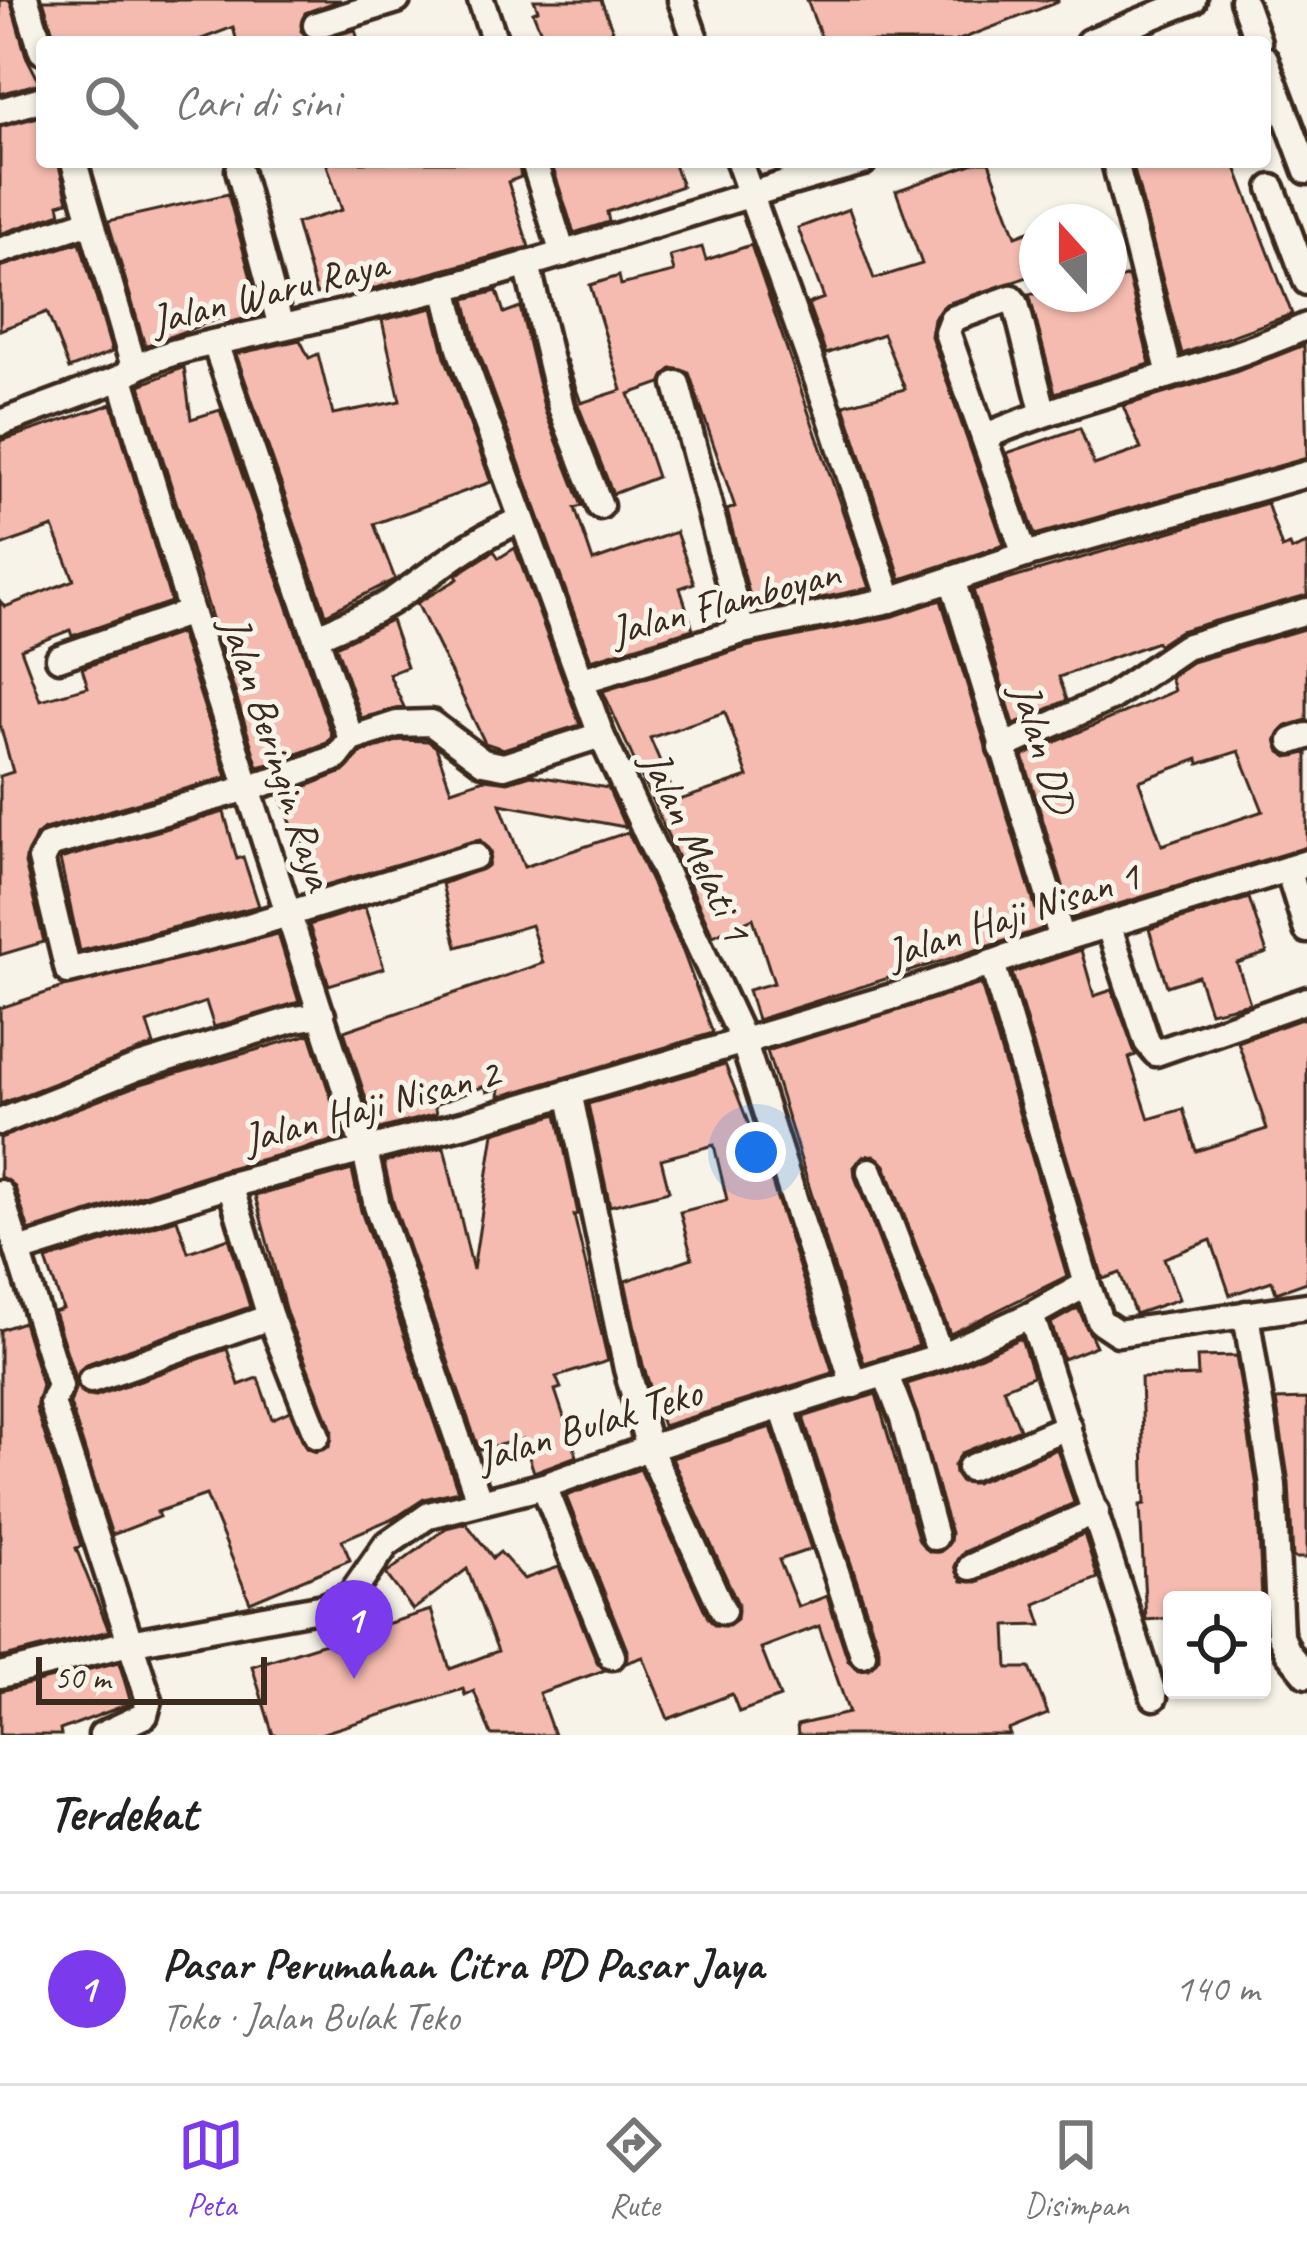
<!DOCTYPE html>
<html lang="id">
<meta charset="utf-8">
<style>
:root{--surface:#fff;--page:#f2f2f2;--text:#222;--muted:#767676;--line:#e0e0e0;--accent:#7c3aed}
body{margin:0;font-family:Caveat,sans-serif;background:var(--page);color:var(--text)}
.controls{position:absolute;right:36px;bottom:36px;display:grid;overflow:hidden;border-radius:12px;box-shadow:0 3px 9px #0004}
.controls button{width:108px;height:108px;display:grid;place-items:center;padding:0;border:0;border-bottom:3px solid var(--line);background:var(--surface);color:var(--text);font:60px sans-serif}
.compass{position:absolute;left:1019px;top:204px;width:108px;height:108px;border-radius:50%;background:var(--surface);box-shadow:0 3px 9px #0004;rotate:339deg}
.scale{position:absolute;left:36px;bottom:30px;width:231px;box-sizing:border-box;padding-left:12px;border:6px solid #3b2a1e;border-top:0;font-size:33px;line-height:42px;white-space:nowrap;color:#3b2a1e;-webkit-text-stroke:9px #f7f3e8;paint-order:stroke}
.you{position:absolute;left:756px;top:1152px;width:42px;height:42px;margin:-30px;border:9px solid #fff;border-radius:50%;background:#1a73e8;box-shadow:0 0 0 18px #1a73e833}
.badge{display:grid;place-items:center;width:78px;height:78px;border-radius:50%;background:var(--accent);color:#fff;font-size:39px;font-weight:700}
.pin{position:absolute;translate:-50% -99px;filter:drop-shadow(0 3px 6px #0008)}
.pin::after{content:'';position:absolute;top:63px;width:42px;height:36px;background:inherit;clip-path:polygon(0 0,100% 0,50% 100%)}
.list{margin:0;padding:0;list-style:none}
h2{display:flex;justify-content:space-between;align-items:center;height:156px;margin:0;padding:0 48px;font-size:51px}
h2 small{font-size:39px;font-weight:400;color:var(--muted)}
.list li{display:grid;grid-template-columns:78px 1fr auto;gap:36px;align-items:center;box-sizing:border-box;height:192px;padding:0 48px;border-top:3px solid var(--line)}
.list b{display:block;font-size:45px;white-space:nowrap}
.list p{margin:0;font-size:39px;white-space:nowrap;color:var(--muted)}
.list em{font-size:39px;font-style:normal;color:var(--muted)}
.icon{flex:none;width:66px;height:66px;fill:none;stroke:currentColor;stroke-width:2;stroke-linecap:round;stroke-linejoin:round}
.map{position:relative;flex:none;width:1307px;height:1735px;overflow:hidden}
.search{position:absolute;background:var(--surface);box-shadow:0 3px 9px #0004;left:36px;right:36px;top:36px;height:132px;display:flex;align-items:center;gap:30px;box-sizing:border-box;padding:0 42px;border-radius:12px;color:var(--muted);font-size:45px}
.sheet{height:348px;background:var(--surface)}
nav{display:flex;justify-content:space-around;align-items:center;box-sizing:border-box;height:168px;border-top:3px solid var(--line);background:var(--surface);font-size:33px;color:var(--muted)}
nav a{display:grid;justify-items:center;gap:6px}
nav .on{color:var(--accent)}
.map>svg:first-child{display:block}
</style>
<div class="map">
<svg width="1307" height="1735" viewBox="0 0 1307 1735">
<rect width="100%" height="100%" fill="#f7f3e8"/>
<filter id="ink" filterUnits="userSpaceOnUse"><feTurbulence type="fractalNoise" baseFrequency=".00833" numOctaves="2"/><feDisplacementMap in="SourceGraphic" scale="24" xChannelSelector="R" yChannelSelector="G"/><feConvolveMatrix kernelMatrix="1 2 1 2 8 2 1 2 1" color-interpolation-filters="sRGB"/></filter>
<g filter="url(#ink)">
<g fill="#f6bbb0" stroke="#3b2a1e" stroke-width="3" fill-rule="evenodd">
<polygon points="0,0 10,0 26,56 40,83 0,94"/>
<polygon points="43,0 341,0 305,13 301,31 314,41 355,30 359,42 237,42 233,27 194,42 56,42"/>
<polygon points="534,0 601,0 617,42 579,42 576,34 545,42 533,12 538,10"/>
<polygon points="807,0 1058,0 1058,2 954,42 823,42"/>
<polygon points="42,116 42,162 58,162 68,201 59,204 61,213 0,234 0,127"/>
<polygon points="326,162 518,162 521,177 508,182 529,247 368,290 365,280 316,294 296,223 342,210"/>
<polygon points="551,162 673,162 682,186 607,212 609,222 574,233"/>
<polygon points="977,162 989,162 1016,236 1037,228 1037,274 946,304 934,318 931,336 1004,545 901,579 844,405 905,389 883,334 826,354 808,304 824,298 798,228 849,209 874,279 922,264 896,191"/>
<polygon points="1132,162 1234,162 1292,314 1182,354"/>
<polygon points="228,194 261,315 226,323 220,318 145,346 108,221"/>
<polygon points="80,242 112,352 69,369 47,312 0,330 0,267"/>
<polygon points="751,245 869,588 754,612 727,510 735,507 689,373 672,368 661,383 629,394 657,477 613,494 577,402 566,359 581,403 622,390 590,285 619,276 621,285 674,272 670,256 702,247 706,260"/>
<polygon points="1128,276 1150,364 1055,393 1029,294 1109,294 1109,282"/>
<polygon points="497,291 504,313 520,307 545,411 582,506 575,508 593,561 676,532 694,583 680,588 693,629 591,660 477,347 465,299"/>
<polygon points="433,308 445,357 491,482 374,524 395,579 326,614 236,354 300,340 309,358 318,354 333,414 400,401 382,320"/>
<polygon points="1304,345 1307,458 1035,535 1007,453 1080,428 1094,465 1141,449 1123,406 1233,373"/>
<polygon points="184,367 191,419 220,410 332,736 327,743 270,764 258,767 140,385"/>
<polygon points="112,404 171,602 72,636 70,630 21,649 40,700 88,687 82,668 180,633 227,777 44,829 36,836 25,863 44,942 0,955 0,776 13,772 0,725 0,601 5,607 74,580 53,527 0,546 0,441"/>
<polygon points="1267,503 1282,548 1290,545 1292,550 1307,544 1307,595 1180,631 1158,645 1157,642 1059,677 1067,700 1014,724 973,590"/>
<polygon points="515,548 580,725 503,749 485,743 417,603 458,579 456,575 494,551 499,558"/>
<path d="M 941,600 L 1042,929 L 757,1020 L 748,990 L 774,983 L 753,918 L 713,936 L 603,691 L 746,647 L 894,616 ZM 725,712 L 748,777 L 677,801 L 650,738 Z"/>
<polygon points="391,620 407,667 389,674 404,707 361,718 336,646"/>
<path d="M 1307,628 L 1307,720 L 1286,726 L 1276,739 L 1280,752 L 1288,757 L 1307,753 L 1307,847 L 1073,918 L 1023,756 L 1174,691 L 1170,677 L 1192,662 ZM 1239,751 L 1263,811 L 1162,845 L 1139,781 L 1198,759 L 1199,764 Z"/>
<polygon points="400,740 428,741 436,747 451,790 484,779 508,782 531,775 608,788 625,827 500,804 524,867 628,832 682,949 713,1033 499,1097 500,1088 487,1092 485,1086 434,1105 436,1114 376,1130 344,1031 543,963 531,925 457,947 442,884 488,866 491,852 480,840 319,887 304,843 299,845 281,796 343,772 361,753"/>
<polygon points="224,812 237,859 243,857 259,906 80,951 60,859"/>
<polygon points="1249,898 1267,953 1237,963 1250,1003 1210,1012 1198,976 1167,986 1149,929"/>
<polygon points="365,907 384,968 329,985 309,925"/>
<polygon points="278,934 299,1002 214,1027 206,1002 147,1023 154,1045 0,1104 0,1008 64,987"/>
<polygon points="1081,950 1094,996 1112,990 1136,1055 1129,1058 1149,1119 1183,1109 1196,1151 1267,1129 1238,1042 1307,1017 1307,1282 1276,1293 1272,1281 1230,1295 1211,1240 1164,1258 1179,1299 1135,1314 1120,1273 1103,1279 1012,973"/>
<polygon points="981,984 1067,1276 950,1334 885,1165 874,1155 863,1156 854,1167 855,1177 919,1346 864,1363 767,1051"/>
<polygon points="310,1034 344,1138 225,1169 29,1231 15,1187 0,1177 0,1138 141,1084"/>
<polygon points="725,1064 772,1183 833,1373 663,1426 643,1365 625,1281 692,1258 680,1212 727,1200 714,1145 661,1159 669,1191 610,1206 588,1104"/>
<polygon points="557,1114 578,1214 574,1215 608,1361 556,1377 561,1388 555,1390 577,1456 534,1472 523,1439 479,1450 393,1202 384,1162 444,1147 473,1270 494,1133"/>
<polygon points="352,1170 361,1211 458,1491 424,1499 398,1516 342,1540 350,1560 250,1602 206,1495 157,1512 159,1517 112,1535 70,1404 76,1386 87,1396 96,1396 227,1349 239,1385 258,1378 272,1419 290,1411 306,1448 316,1452 329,1447 332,1430 286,1312 255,1196"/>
<polygon points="177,1219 188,1252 229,1238 250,1307 86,1364 75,1378 54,1312 63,1309 46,1260"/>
<polygon points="1078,1308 1096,1346 1063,1359 1051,1323"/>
<polygon points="23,1322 42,1385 36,1408 81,1546 76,1548 109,1631 0,1658 0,1330"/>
<polygon points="1021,1338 1033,1376 1003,1388 1020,1429 962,1453 954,1465 955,1473 961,1482 975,1483 1057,1449 1074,1503 964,1552 955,1566 962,1581 977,1582 1084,1534 1098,1578 1035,1604 1042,1625 1006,1626 1008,1668 1030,1668 1048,1714 1008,1730 1010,1735 798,1735 797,1725 849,1713 819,1626 761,1648 780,1697 739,1712 732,1694 668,1719 643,1657 626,1663 627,1650 566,1496 640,1469 708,1618 714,1625 729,1626 737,1620 738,1604 672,1458 771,1427 811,1549 779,1560 798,1607 827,1596 848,1660 859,1670 869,1669 879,1658 879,1649 803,1417 876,1394 919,1541 930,1552 940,1552 950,1542 951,1533 907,1384 948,1371"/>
<polygon points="1236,1356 1257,1487 1262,1600 1172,1600 1172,1618 1146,1620 1140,1505 1145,1504 1141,1378 1198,1376 1197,1357"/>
<polygon points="1307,1399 1307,1558 1293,1558 1289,1483 1276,1400"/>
<polygon points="466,1523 493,1558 500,1552 524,1579 559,1567 597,1662 605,1670 539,1693 554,1735 491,1735 474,1691 465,1695 463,1689 317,1735 273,1735 252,1666 431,1610 450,1669 498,1651 467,1569 413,1610 386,1574 446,1528"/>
<polygon points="119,1662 131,1703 60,1730 61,1735 0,1735 0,1691"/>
</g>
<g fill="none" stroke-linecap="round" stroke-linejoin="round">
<g stroke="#3b2a1e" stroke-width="33">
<g id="street">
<polyline points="26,0 42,51"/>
<polyline points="481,0 495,42"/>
<polyline points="681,0 696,42"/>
<polyline points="1243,0 1258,42"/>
<polyline points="316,25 397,0"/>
<polyline points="1089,42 1193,0"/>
<polyline points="1265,59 1307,171"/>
<polyline points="0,111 42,99"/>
<polyline points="74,162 134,367"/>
<polyline points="534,162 563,254"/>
<polyline points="739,162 831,418 890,600"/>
<polyline points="1115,162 1170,374"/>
<polyline points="789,163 792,162"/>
<polyline points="239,170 281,327"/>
<polyline points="1272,188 1307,282"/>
<polyline points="0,251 90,221"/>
<polyline points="527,264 561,407 600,506"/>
<polyline points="445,287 461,352 601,735 743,1040 854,1385"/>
<polyline points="215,343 351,739"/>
<polyline points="121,378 191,612 365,1151 377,1206 479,1500"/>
<polyline points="677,384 742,631"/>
<path d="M 0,423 L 121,378 C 152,352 218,342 258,333 C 320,318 382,304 444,288 C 585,251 721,199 863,162"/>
<path d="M 984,437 C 1088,392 1204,373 1307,326"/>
<polyline points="1025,555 947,332 952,319 1011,298 1016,304 1043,411"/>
<polyline points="952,579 1062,939"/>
<path d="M 316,637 C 341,625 370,615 393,600 C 435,572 474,537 522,520"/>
<polyline points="59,658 191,612"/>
<polyline points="580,681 742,631 890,600 1025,555 1307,474"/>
<polyline points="1292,741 1307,736"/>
<polyline points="1001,748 1110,698 1185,647 1307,611"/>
<polyline points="475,856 239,929 68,971 41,859 49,845 283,778 337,757 351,739 397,724 431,723 483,762 504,766 601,735"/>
<polyline points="1288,869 1307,930"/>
<polyline points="1108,924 1147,1042 1156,1053 1307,1000"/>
<polyline points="992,963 1087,1284"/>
<polyline points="569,1092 627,1369 649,1448 723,1611"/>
<polyline points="0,1122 136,1068 295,1019 322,1015"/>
<polyline points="870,1171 941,1356"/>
<polyline points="0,1193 60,1386 52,1403 149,1700 145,1715 102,1735"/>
<polyline points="19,1251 230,1185 465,1124 895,996 1062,939 1307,863"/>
<polyline points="1246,1314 1273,1485 1280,1634 1288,1652 1307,1675"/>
<polyline points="1031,1315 1154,1697"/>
<polyline points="270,1317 317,1436"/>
<polyline points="886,1375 903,1419 935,1537"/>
<polyline points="91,1380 270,1317 230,1185"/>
<polyline points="782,1407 863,1654"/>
<polyline points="970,1468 1068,1426"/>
<polyline points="544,1486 612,1656"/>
<polyline points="971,1567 1096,1511"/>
<polyline points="0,1675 129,1643 324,1607 351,1595 386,1545 429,1515 544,1486 649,1448 941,1356 1031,1315 1087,1284 1100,1321 1118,1333 1307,1306"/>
</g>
</g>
<use href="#street" stroke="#f7f3e8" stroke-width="24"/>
</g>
</g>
<g text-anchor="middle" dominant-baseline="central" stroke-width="10" stroke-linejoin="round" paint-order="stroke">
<g font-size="42" fill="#3b2a1e" stroke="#f7f3e8">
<text transform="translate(269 292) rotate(-14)">Jalan Waru Raya</text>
<text transform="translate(725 602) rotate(-15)">Jalan Flamboyan</text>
<text transform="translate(1043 748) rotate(73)">Jalan DD</text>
<text transform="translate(277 753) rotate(72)">Jalan Beringin Raya</text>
<text transform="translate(696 846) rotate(65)">Jalan Melati 1</text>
<text transform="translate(1013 915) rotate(-18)">Jalan Haji Nisan 1</text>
<text transform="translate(371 1106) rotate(-15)">Jalan Haji Nisan 2</text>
<text transform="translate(589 1425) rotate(-17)">Jalan Bulak Teko</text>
</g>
</g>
</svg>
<div class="controls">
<button><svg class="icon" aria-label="locate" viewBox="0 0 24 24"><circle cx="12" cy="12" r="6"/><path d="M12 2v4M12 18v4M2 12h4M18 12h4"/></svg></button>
</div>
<svg class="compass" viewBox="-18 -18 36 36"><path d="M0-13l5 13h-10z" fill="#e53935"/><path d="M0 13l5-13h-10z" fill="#767676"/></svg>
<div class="scale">50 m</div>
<div class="you"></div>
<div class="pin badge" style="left:354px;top:1679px">1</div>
<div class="search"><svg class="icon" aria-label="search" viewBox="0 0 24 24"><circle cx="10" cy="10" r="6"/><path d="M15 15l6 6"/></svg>Cari di sini</div>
</div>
<section class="sheet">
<h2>Terdekat<small></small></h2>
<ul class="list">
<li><span class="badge">1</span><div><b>Pasar Perumahan Citra PD Pasar Jaya</b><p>Toko · Jalan Bulak Teko</p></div><em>140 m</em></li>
</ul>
</section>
<nav>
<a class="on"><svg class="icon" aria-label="map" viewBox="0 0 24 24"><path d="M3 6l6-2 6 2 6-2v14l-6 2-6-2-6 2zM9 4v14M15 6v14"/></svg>Peta</a>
<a><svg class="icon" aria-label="directions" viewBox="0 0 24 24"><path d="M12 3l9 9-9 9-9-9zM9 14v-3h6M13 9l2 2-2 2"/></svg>Rute</a>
<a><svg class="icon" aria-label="saved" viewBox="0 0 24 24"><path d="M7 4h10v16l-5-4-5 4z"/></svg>Disimpan</a>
</nav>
